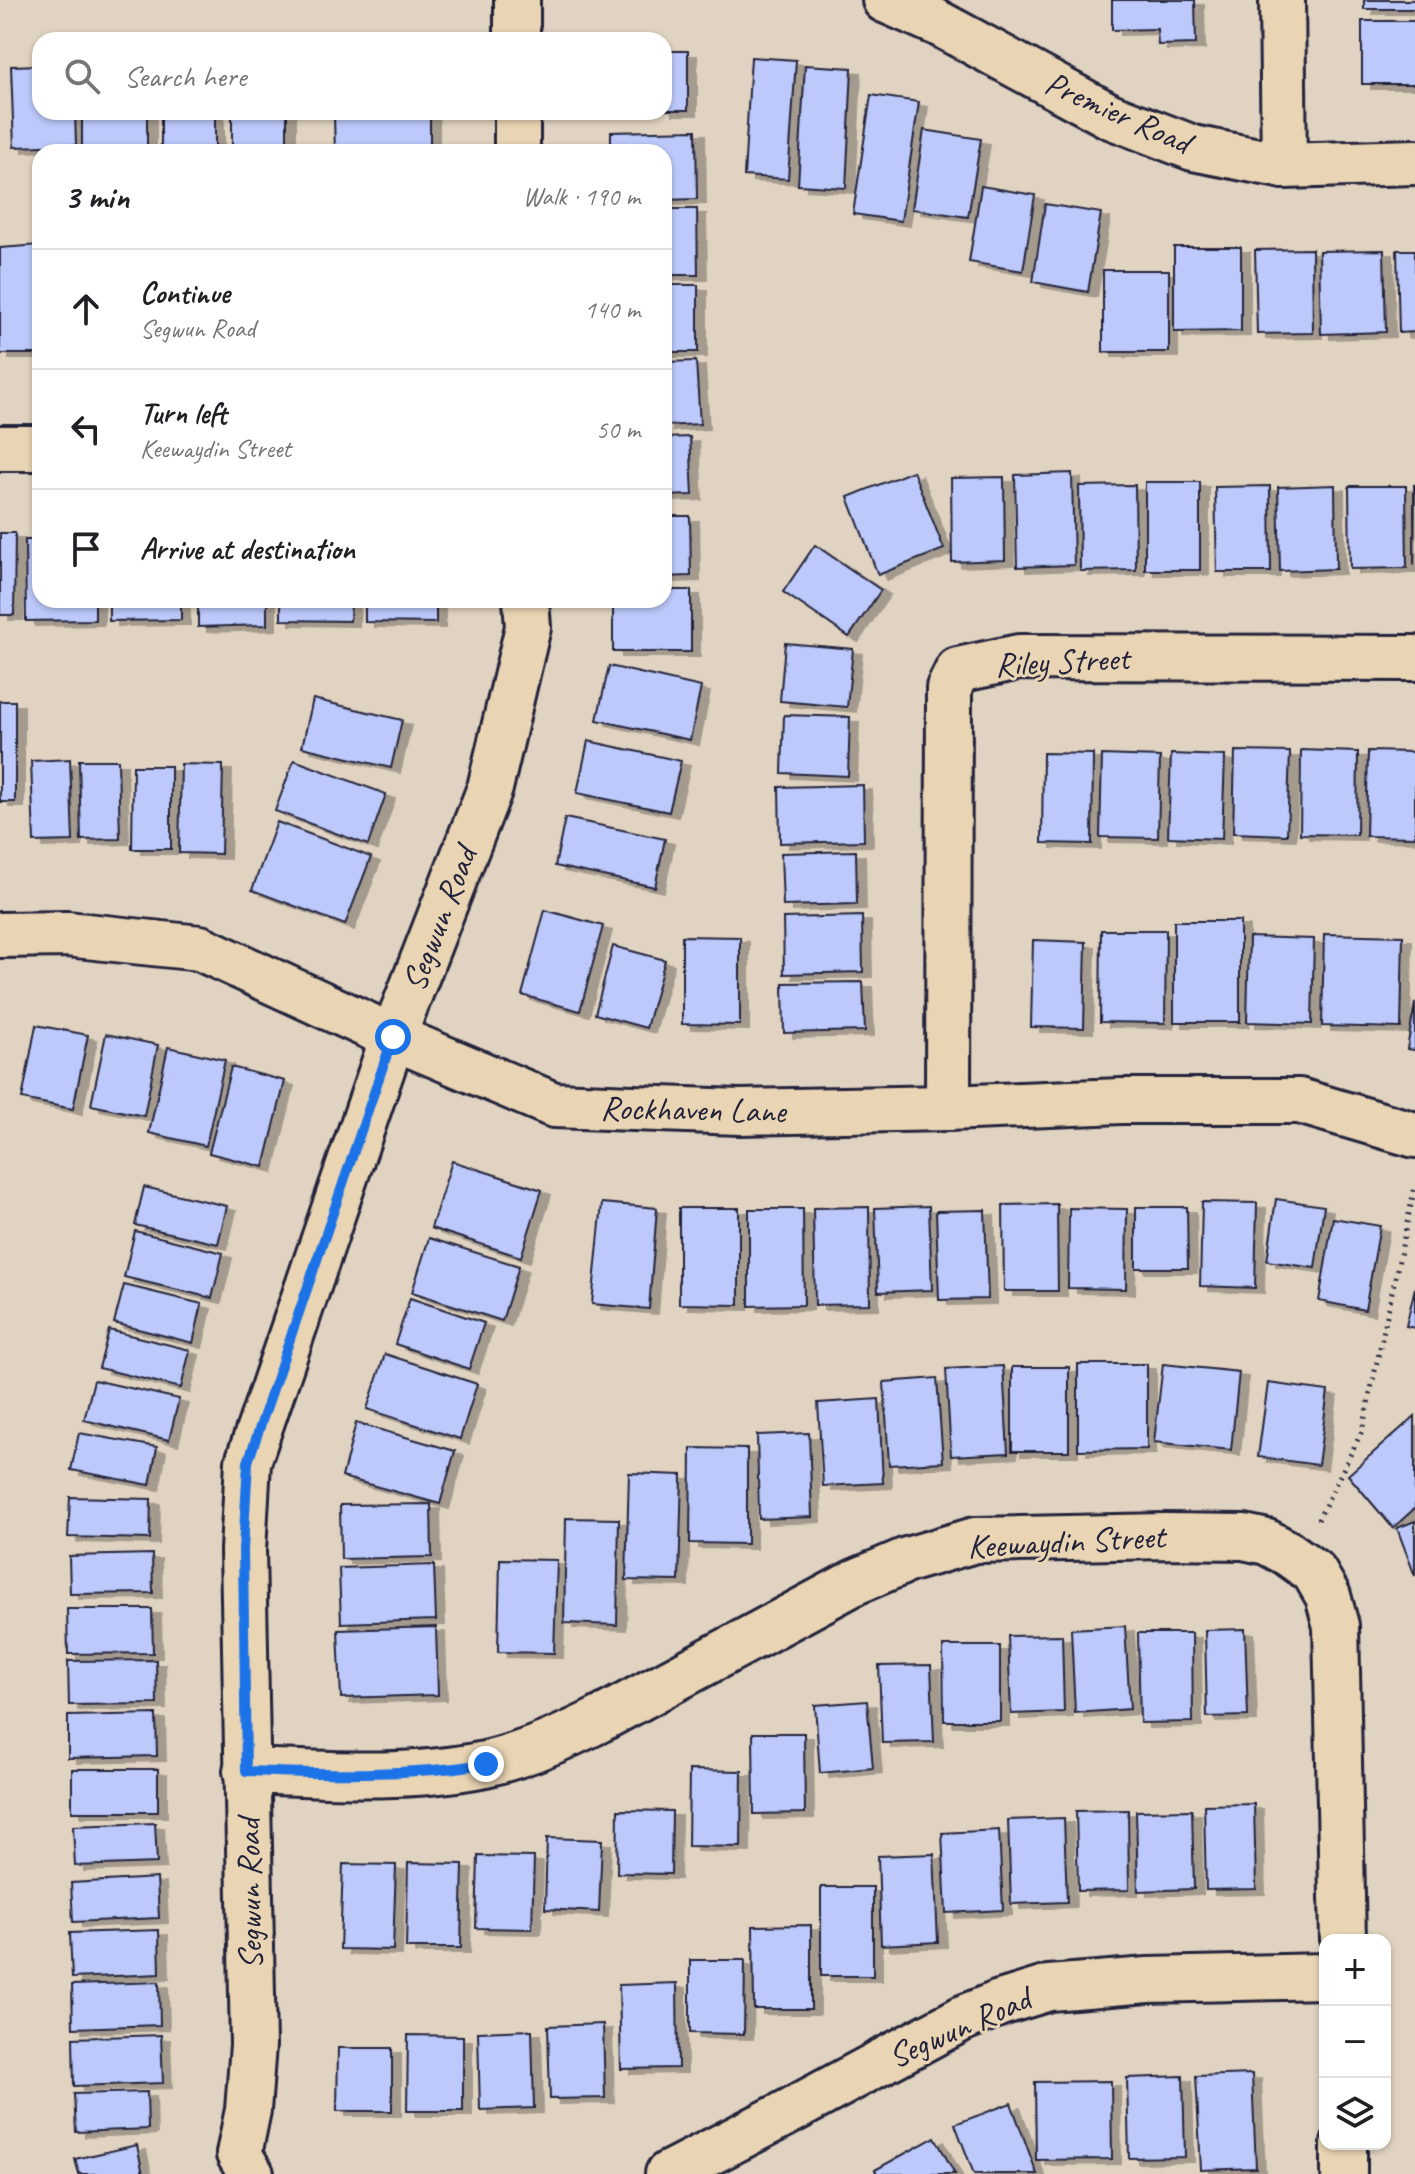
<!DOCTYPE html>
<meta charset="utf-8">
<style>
:root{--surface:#fff;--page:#f2f2f2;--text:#202124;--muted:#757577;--line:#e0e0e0}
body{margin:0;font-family:Caveat,sans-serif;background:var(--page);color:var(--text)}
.controls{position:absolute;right:24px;bottom:24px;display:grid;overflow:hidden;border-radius:16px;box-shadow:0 2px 6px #0004}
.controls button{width:72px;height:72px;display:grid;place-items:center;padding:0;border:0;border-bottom:2px solid var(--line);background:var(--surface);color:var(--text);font:40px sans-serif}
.stop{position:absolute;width:24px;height:24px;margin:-18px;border:6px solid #1a73e8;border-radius:50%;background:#fff}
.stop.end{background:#1a73e8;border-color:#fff;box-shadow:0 2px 8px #0008}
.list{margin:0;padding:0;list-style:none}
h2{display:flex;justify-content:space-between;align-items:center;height:104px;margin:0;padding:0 32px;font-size:34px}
h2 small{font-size:26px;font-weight:400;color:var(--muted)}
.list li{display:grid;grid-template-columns:52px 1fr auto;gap:24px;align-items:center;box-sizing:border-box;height:120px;padding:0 32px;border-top:2px solid var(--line)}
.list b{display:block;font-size:30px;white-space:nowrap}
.list p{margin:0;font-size:26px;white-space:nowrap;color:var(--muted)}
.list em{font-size:26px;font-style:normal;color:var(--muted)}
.icon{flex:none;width:44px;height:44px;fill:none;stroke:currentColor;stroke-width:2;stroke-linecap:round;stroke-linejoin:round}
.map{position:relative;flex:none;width:1415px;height:2174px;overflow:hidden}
.search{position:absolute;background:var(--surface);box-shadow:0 2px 6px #0004;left:32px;top:32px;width:640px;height:88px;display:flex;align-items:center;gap:20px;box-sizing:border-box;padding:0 28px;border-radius:24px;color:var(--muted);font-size:30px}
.panel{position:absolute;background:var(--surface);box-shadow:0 2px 6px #0004;left:32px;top:144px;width:640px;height:464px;border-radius:24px}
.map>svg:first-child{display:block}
</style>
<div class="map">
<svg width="1415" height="2174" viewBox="0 0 1415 2174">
<defs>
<filter id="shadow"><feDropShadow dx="9" dy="5" stdDeviation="0" flood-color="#0004"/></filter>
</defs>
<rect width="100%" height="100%" fill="#e0d3c1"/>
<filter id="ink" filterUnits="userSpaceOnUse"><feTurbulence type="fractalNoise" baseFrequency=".0125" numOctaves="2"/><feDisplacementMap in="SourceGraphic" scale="16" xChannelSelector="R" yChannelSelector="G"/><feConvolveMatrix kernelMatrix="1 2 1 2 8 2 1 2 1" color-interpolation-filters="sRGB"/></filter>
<g filter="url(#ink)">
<g fill="#bcc9fa" stroke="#22223b" stroke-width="2" filter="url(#shadow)">
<polygon points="1112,0 1195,0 1196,44 1158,45 1157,29 1112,30"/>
<rect x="1364" y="0" width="51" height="9"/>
<rect x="1362" y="21" width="53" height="63"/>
<rect x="664" y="51" width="24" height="59"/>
<polygon points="751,57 796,60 788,179 744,176"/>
<polygon points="40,65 40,112 75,112 76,145 14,147 11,66"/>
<polygon points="805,65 852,68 846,188 798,185"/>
<polygon points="871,95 919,102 901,221 853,214"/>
<rect x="82" y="112" width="65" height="40"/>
<rect x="161" y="112" width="54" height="40"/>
<rect x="232" y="112" width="55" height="34"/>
<polygon points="430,114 430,152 335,152 334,116"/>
<polygon points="696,130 697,199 664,200 664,152 611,152 611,132"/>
<polygon points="924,130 981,139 968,217 912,209"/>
<polygon points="981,186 1035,195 1023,271 969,262"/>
<polygon points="1045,204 1101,213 1088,292 1033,282"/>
<polygon points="664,209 697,209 698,275 664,275"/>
<polygon points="40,245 40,354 0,354 0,248"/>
<polygon points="1174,247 1241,247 1241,331 1174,332"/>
<polygon points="1312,249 1313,333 1257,334 1255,250"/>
<polygon points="1384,250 1386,332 1321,334 1319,251"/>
<polygon points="1397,250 1415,250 1415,332 1399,333"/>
<rect x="1103" y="270" width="66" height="82"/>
<rect x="664" y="285" width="34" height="67"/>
<polygon points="696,361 700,424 664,426 664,362"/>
<polygon points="690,437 693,495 664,496 664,438"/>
<polygon points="913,471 944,549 878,575 848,497"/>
<polygon points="1072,473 1074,565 1017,567 1015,475"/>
<polygon points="1004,477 1005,560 952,562 951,478"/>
<rect x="1145" y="482" width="55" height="88"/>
<polygon points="1135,485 1136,570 1080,571 1079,486"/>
<polygon points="1335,485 1336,569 1280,571 1278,487"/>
<polygon points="1414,485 1415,485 1414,565"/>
<polygon points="1270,486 1271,572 1217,572 1215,487"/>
<polygon points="1349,486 1406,486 1407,568 1350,569"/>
<polygon points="664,516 690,516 691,576 664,577"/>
<polygon points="0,533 15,533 14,615 0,615"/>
<polygon points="25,540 40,540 40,600 95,600 95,620 26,621"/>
<polygon points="815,545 881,590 849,637 783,592"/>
<polygon points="664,590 691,590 691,652 613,652 613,600 664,600"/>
<polygon points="109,600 181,600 181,620 109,621"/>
<polygon points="198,600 267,600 267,625 198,627"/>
<polygon points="281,600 351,600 350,621 281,620"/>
<polygon points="365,600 436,600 436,623 365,622"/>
<polygon points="785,643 853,649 847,707 780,701"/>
<polygon points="609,666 701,687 690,740 597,720"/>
<polygon points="313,699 402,720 391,768 302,747"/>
<rect x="0" y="701" width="15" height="101"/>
<polygon points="784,715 850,717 848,776 782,773"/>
<polygon points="588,741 681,761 669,812 577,793"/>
<polygon points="1301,750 1358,752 1357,835 1300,834"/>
<polygon points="1235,751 1290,752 1287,835 1233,833"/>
<polygon points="1368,751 1415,752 1415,837 1366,836"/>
<polygon points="1043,753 1093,754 1092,844 1042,843"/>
<polygon points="1171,754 1225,756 1222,839 1168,837"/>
<polygon points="1102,755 1160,757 1158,838 1100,837"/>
<polygon points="70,759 73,841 34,842 31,761"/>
<polygon points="79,760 118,760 120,839 81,840"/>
<polygon points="294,760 386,794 368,845 275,811"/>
<polygon points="181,764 223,765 221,854 179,853"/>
<polygon points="133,766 171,766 171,849 132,849"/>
<polygon points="863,785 864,841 780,843 779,787"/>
<polygon points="565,818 665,839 655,887 555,866"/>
<polygon points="277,822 371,857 345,925 252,890"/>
<polygon points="856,851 857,904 783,906 781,853"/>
<polygon points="545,910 603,926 580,1011 522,995"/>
<polygon points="862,916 863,972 784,974 783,918"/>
<rect x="1174" y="921" width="66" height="101"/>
<polygon points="1101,930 1166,930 1165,1023 1100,1022"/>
<polygon points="1324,934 1403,936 1401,1028 1322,1026"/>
<polygon points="682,936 740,937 740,1025 682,1024"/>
<polygon points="1249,937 1314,939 1312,1024 1247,1022"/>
<polygon points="1033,940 1086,942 1084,1028 1031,1027"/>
<polygon points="613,946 665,960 646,1028 595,1014"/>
<polygon points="863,982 865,1031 784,1033 783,983"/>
<polygon points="1415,1003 1415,1050 1407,1049"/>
<polygon points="36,1025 88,1035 73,1109 22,1099"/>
<polygon points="106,1034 158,1045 144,1116 91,1105"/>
<polygon points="168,1047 225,1060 206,1146 149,1133"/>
<polygon points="231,1067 285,1081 264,1167 209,1153"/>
<polygon points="452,1161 542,1190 521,1257 431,1228"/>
<polygon points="144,1187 227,1206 218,1244 135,1225"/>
<polygon points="1276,1199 1324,1206 1315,1268 1267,1261"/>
<polygon points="1202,1202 1257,1203 1255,1288 1200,1286"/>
<polygon points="602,1203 657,1208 649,1309 592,1304"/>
<polygon points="1057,1204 1058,1291 1004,1291 1003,1205"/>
<polygon points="929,1206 932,1290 878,1292 875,1208"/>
<polygon points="869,1207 870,1304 815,1305 813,1208"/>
<polygon points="1136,1207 1187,1207 1188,1268 1136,1268"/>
<polygon points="679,1208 739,1208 739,1305 679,1304"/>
<polygon points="1069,1208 1127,1209 1126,1289 1068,1288"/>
<polygon points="749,1209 803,1209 804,1305 749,1306"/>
<polygon points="985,1210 988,1299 939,1300 936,1211"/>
<polygon points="1333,1218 1380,1226 1365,1310 1319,1301"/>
<polygon points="135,1231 223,1253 212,1298 124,1277"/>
<polygon points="429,1238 519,1266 502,1321 412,1292"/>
<polygon points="124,1285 202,1304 193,1343 114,1323"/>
<polygon points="1415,1288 1415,1328 1406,1326"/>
<polygon points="410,1298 484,1323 469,1369 395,1344"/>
<polygon points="109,1330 190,1350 181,1388 99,1368"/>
<polygon points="385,1354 477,1384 460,1439 367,1409"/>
<polygon points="1078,1364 1147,1364 1147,1449 1078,1450"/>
<polygon points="1163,1364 1239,1372 1231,1450 1154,1442"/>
<polygon points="1003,1366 1008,1453 951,1456 946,1369"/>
<rect x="1012" y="1367" width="57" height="84"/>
<polygon points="937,1378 943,1462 889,1465 884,1382"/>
<polygon points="94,1380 179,1399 169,1440 84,1420"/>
<polygon points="1268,1383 1328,1391 1318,1465 1258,1457"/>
<polygon points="879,1399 883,1483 823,1486 818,1403"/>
<polygon points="1415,1416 1415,1508 1393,1528 1348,1475"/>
<polygon points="356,1423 455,1451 440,1504 342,1477"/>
<polygon points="79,1433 157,1447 150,1485 71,1470"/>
<polygon points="809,1433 812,1517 759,1519 757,1435"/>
<polygon points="691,1448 747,1449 747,1544 690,1543"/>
<polygon points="629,1473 682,1475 679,1581 626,1580"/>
<polygon points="70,1497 151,1499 150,1539 68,1537"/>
<polygon points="431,1504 432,1557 341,1559 340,1505"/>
<polygon points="566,1518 619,1519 617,1625 564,1623"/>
<polygon points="1415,1521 1415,1576 1397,1528"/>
<polygon points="152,1554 153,1593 70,1594 69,1556"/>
<polygon points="500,1559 557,1560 554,1653 498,1652"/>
<polygon points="434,1565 436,1620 341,1623 339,1568"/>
<polygon points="67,1609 152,1609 153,1653 68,1654"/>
<polygon points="1125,1626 1130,1709 1075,1713 1071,1629"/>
<polygon points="436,1627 438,1695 341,1698 338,1630"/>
<polygon points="1245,1629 1248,1716 1207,1717 1205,1630"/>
<polygon points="1138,1633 1192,1633 1193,1722 1140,1723"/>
<polygon points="1062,1635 1064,1712 1011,1714 1008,1636"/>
<polygon points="943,1646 1000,1646 1000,1721 944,1721"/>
<polygon points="156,1660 157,1704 69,1705 68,1661"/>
<polygon points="931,1665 934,1742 882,1743 879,1666"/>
<polygon points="867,1701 873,1768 820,1773 815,1705"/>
<polygon points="156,1714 157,1756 68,1758 68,1716"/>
<polygon points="753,1733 804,1733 805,1813 754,1814"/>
<rect x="72" y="1769" width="86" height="43"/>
<polygon points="689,1770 742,1771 741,1847 688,1846"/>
<polygon points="1254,1804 1256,1889 1206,1890 1204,1805"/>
<polygon points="618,1810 672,1811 671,1874 617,1873"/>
<polygon points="1128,1810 1129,1890 1078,1891 1076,1811"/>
<polygon points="1192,1810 1194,1889 1138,1891 1136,1811"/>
<polygon points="1064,1818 1067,1902 1011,1904 1008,1820"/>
<polygon points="155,1823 157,1863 75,1866 73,1826"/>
<polygon points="999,1830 1003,1910 946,1913 942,1833"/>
<polygon points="547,1838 602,1840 599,1912 545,1909"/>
<polygon points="934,1854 938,1942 881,1945 878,1856"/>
<polygon points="478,1856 534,1857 532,1929 476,1928"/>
<polygon points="408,1863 463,1864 461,1948 406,1948"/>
<polygon points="343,1864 396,1865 393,1950 340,1949"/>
<polygon points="157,1878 159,1918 73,1922 71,1883"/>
<rect x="821" y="1887" width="52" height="89"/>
<polygon points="811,1925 811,2009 754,2009 753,1926"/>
<polygon points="159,1930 160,1974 72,1978 70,1933"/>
<polygon points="690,1960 745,1960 744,2034 690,2033"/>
<polygon points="159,1982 160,2025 73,2028 72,1985"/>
<polygon points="677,1983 678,2068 621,2069 619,1985"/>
<polygon points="603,2024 605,2098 550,2099 548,2026"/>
<polygon points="532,2030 534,2108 480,2110 478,2032"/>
<polygon points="161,2035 163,2083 74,2086 73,2038"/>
<polygon points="408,2035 463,2036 463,2111 407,2111"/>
<polygon points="338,2048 392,2048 392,2111 337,2111"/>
<polygon points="1252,2074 1256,2168 1201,2170 1196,2076"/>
<polygon points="1183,2076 1185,2157 1129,2158 1127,2078"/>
<polygon points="1111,2081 1112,2159 1036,2160 1035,2082"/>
<polygon points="147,2092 148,2129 76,2132 74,2094"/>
<polygon points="1011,2103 1037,2174 974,2174 955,2124"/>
<polygon points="935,2137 955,2174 877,2174 875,2170"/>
<polygon points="137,2145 143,2174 79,2174 75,2159"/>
</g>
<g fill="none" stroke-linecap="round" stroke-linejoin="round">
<g stroke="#22223b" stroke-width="50">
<g id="minor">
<polyline points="517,0 517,40"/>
<polyline points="885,0 938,23 1110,116 1193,148 1284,166 1415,162"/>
<polyline points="1282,0 1284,166"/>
<polyline points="517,112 517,152"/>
<polyline points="0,448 40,448"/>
<polyline points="0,935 67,934 200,948 393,1037 554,1105 740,1112 948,1108 1122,1101 1299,1101 1415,1135"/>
<polyline points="948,1108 949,688 958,670 1019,657 1415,658"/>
<path d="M 246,1771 C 324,1774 408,1780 485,1764 C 525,1755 563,1738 599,1720 L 855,1582 L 907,1560 L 975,1540 L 1165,1536 L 1244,1537 L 1267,1542 L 1289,1554 L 1314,1572 L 1328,1596 L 1336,1626 L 1343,1940"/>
<polyline points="1344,2144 1344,2174"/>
<polyline points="251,2174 239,2154 248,2110 253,2045 243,1550 248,1462 393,1037 490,788 528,627 526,600"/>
<polyline points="668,2174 781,2116 963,2018 1000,2003 1049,1988 1148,1980 1325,1976"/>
</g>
</g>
<polyline stroke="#22223b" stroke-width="5" stroke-dasharray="2 6" stroke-linecap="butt" points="1318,1520 1362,1431 1415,1186"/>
<use href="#minor" stroke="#e9d5b3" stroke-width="44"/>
</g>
</g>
<g fill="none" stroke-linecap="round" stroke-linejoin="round" filter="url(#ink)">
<path stroke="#1a73e8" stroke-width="10" d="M 393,1037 L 248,1462 L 243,1550 L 246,1771 C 326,1774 406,1776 486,1764"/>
</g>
<g text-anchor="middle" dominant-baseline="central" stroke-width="6" stroke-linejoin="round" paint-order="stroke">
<g font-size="34" fill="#22223b" stroke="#e9d5b3">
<text transform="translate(1118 112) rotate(24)">Premier Road</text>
<text transform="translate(1062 661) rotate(-3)">Riley Street</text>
<text transform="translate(439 919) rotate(-69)">Segwun Road</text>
<text transform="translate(693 1109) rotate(1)">Rockhaven Lane</text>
<text transform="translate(1066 1541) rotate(-3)">Keewaydin Street</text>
<text transform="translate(249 1894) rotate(-91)">Segwun Road</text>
<text transform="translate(959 2027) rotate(-24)">Segwun Road</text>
</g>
</g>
</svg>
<div class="controls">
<button>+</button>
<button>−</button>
<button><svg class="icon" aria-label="layers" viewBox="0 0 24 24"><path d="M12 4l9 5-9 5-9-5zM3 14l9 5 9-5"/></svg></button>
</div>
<div class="stop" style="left:393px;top:1037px"></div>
<div class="stop end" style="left:486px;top:1764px"></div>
<div class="search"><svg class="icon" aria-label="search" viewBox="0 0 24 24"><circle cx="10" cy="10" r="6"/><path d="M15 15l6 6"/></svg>Search here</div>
<section class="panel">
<h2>3 min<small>Walk · 190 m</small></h2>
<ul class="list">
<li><svg class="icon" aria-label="ahead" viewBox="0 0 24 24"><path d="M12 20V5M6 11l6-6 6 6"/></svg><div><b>Continue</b><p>Segwun Road</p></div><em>140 m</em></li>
<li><svg class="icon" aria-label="left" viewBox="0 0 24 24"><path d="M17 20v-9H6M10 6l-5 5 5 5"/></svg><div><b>Turn left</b><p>Keewaydin Street</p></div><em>50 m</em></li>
<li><svg class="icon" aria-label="arrive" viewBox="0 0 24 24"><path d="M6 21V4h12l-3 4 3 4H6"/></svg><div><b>Arrive at destination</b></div></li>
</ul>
</section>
</div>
